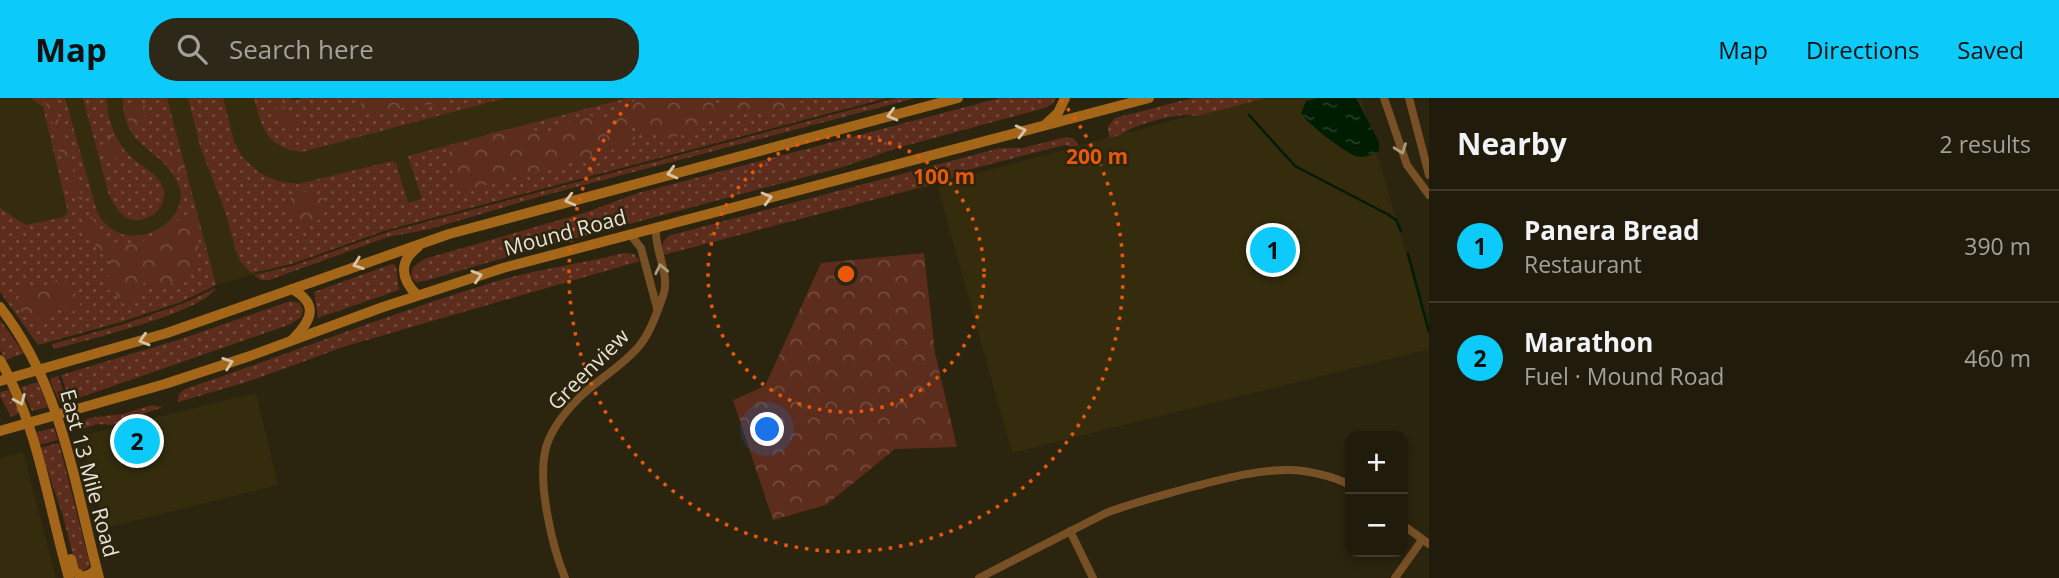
<!DOCTYPE html>
<meta charset="utf-8">
<style>
:root{--surface:#201b0a;--page:#2d2818;--text:#f1f3f6;--muted:#a2a19c;--line:#3d392b;--accent:#0ccafa}
body{margin:0;font-family:"Open Sans",sans-serif;background:var(--page);color:var(--text)}
.controls{position:absolute;right:21px;bottom:21px;display:grid;overflow:hidden;border-radius:14px;box-shadow:0 4px 10px #0003}
.controls button{width:63px;height:63px;display:grid;place-items:center;padding:0;border:0;border-bottom:2px solid var(--line);background:var(--surface);color:var(--text);font:35px sans-serif}
.you{position:absolute;left:768px;top:332px;width:24px;height:24px;margin:-18px;border:5px solid #fff;border-radius:50%;background:#1a73e8;box-shadow:0 0 0 10px #1a73e833}
.badge{display:grid;place-items:center;width:46px;height:46px;border-radius:50%;background:var(--accent);color:#111;font-size:23px;font-weight:700}
.pin{position:absolute;translate:-50% -50%;border:4px solid #fff;box-shadow:0 2px 7px #0006}
.list{margin:0;padding:0;list-style:none}
h2{display:flex;justify-content:space-between;align-items:center;height:91px;margin:0;padding:0 28px;font-size:30px}
h2 small{font-size:23px;font-weight:400;color:var(--muted)}
.list li{display:grid;grid-template-columns:46px 1fr auto;gap:21px;align-items:center;box-sizing:border-box;height:112px;padding:0 28px;border-top:2px solid var(--line)}
.list b{display:block;font-size:26px;white-space:nowrap}
.list p{margin:0;font-size:23px;white-space:nowrap;color:var(--muted)}
.list em{font-size:23px;font-style:normal;color:var(--muted)}
.icon{flex:none;width:38px;height:38px;fill:none;stroke:currentColor;stroke-width:2;stroke-linecap:round;stroke-linejoin:round}
.map{position:relative;flex:none;width:1429px;height:480px;overflow:hidden}
header{display:flex;align-items:center;gap:42px;box-sizing:border-box;height:98px;padding:0 35px;background:var(--accent);color:#111}
header strong{font-size:33px}
nav{display:flex;gap:38px;margin-inline-start:auto;font-size:24px}
.search{width:490px;height:63px;background:var(--page);display:flex;align-items:center;gap:18px;box-sizing:border-box;padding:0 24px;border-radius:28px;color:var(--muted);font-size:26px}
main{display:flex}
aside{flex:1;background:var(--surface)}
.map>svg:first-child{display:block}
</style>
<header>
<strong>Map</strong>
<div class="search"><svg class="icon" aria-label="search" viewBox="0 0 24 24"><circle cx="10" cy="10" r="6"/><path d="M15 15l6 6"/></svg>Search here</div>
<nav><a>Map</a><a>Directions</a><a>Saved</a></nav>
</header>
<main>
<div class="map">
<svg width="1429" height="480" viewBox="0 0 1429 480">
<defs>
<pattern id="grass-dots" width="8" height="8" patternUnits="userSpaceOnUse" patternTransform="scale(1.75)"><rect width="8" height="8" fill="#5c2d1c"/><path d="M2 2h.1M6 6h.1" fill="none" stroke="#734b3c" stroke-width="1.8" stroke-linecap="round"/></pattern>
<pattern id="forest-crowns" width="20" height="18" patternUnits="userSpaceOnUse" patternTransform="scale(1.75)"><rect width="20" height="18" fill="#5c2d1c"/><path d="M2 6a3 3 0 1 1 6 0M12 15a3 3 0 1 1 6 0" fill="none" stroke="#734b3c"/></pattern>
<pattern id="water-ripples" width="26" height="14" patternUnits="userSpaceOnUse" patternTransform="scale(1.75)"><rect width="26" height="14" fill="#001d01"/><path d="M2 4q2-2 4 0t4 0M15 11q2-2 4 0t4 0" fill="none" stroke="#253e25"/></pattern>
</defs>
<rect width="100%" height="100%" fill="#2b240e"/>
<g fill="#352c0e">
<polygon points="0,0 887,0 387,132 292,166 216,187 181,204 121,224 38,247 0,194"/>
<polygon points="1255,0 1361,0 1429,234 1429,251 1012,355 937,86"/>
<polygon points="256,295 278,387 105,430 80,338"/>
<polygon points="23,354 56,480 0,480 0,360"/>
</g>
<g fill="url(#grass-dots)">
<path d="M 31,0 L 65,0 L 97,114 C 125,165 193,123 179,88 C 165,50 122,52 123,0 L 167,0 L 216,187 L 181,204 L 121,224 L 38,247 L 0,194 L 0,110 L 26,127 L 64,119 L 68,114 L 43,9 Z"/>
<path d="M 83,0 L 107,0 C 106,19 115,41 128,56 C 141,71 172,79 162,106 C 159,113 153,118 146,120 C 126,127 117,113 109,97 Z"/>
<polygon points="188,0 223,0 234,43 242,59 260,75 277,83 298,86 392,63 396,65 408,105 422,101 408,58 627,0 887,0 387,132 292,166 251,175 240,163 235,150 226,116 200,48"/>
<path d="M 254,0 L 291,0 L 292,3 L 302,0 L 505,0 L 302,54 C 266,49 263,32 254,0 Z"/>
<polygon points="896,0 916,0 542,98 430,131 388,139 269,182 261,182 254,177 292,168 388,134"/>
<polygon points="1000,0 1056,0 1053,5 1045,10 897,50 843,69 513,157 425,183 416,184 411,179 413,169 424,161 584,115 638,95"/>
<path d="M 1193,0 L 1265,0 L 1197,18 C 1179,14 1152,23 1135,29 C 1124,33 1123,38 1109,40 L 1108,28 L 1115,20 Z"/>
<path d="M 1066,39 L 1073,40 L 1079,47 L 1074,49 L 1064,47 L 964,73 L 949,82 L 663,157 C 661,148 662,141 671,137 L 1000,50 L 1022,50 Z"/>
<path d="M 624,155 L 634,156 L 640,163 L 346,248 L 250,283 L 178,304 L 179,296 L 185,291 C 292,255 396,213 504,181 C 544,170 584,165 624,155 Z"/>
<polygon points="392,166 396,168 399,192 318,220 314,194"/>
<path d="M 216,190 C 204,214 84,243 54,251 L 52,246 L 121,227 L 182,206 Z"/>
<polygon points="290,203 300,205 303,212 301,219 291,226 70,303 61,277 184,240"/>
<polygon points="0,222 24,255 6,262 0,252"/>
<polygon points="58,278 67,303 60,305 50,283 51,280"/>
<polygon points="38,284 48,309 32,313 21,289"/>
<polygon points="9,292 19,315 11,319 0,298 0,294"/>
<polygon points="152,307 163,309 111,327 98,326 78,332 77,327 89,320 122,316"/>
<polygon points="54,330 58,342 39,347 37,334"/>
<polygon points="59,345 89,463 89,469 82,473 76,468 62,415 40,350"/>
</g>
<g fill="url(#forest-crowns)">
<path d="M 43,0 L 53,0 C 61,35 75,69 83,104 L 81,106 L 74,94 L 57,47 L 50,14 Z"/>
<polygon points="274,0 281,0 284,9 293,15 297,22 295,28 286,31 279,27"/>
<polygon points="365,0 458,0 438,6 418,7 360,18 357,12"/>
<path d="M 643,0 L 710,0 L 715,12 L 721,10 L 723,0 L 807,0 L 791,9 L 766,15 L 734,14 L 717,22 L 703,21 C 695,33 678,40 663,41 L 658,37 L 645,35 L 642,30 L 630,30 L 636,42 L 632,46 L 533,75 L 501,82 L 468,93 L 462,91 L 454,82 L 448,56 L 451,51 L 469,48 L 491,35 L 527,27 C 539,35 546,41 558,25 L 576,23 L 588,17 L 606,22 L 632,4 Z"/>
<path d="M 141,4 L 148,10 C 145,19 141,25 133,29 L 125,17 L 125,11 L 133,6 Z"/>
<path d="M 113,35 L 124,56 L 123,60 C 111,61 106,60 99,50 Z"/>
<polygon points="169,53 182,58 186,73 182,81 174,78 170,67 160,59"/>
<path d="M 301,93 L 307,94 L 312,98 L 324,100 C 330,129 301,135 288,109 L 291,98 Z"/>
<path d="M 186,117 L 193,117 L 200,130 L 196,168 C 183,178 174,187 158,191 L 150,183 L 144,184 C 141,194 142,198 133,206 L 121,205 L 115,193 L 108,192 L 103,188 L 103,182 L 113,174 L 112,168 C 103,152 81,140 86,118 L 92,119 C 116,169 154,139 186,117 Z"/>
<polygon points="924,155 935,255 957,349 895,351 826,407 773,422 733,302 765,288 821,165"/>
<path d="M 62,181 L 68,184 L 68,191 L 78,198 L 82,212 C 74,214 69,214 62,209 L 56,210 L 51,221 C 40,223 30,222 21,214 L 18,200 L 24,190 L 37,188 L 49,194 L 56,182 Z"/>
</g>
<path fill="url(#water-ripples)" d="M 1319,0 L 1356,0 L 1379,44 L 1379,53 C 1371,57 1365,60 1356,58 C 1344,54 1308,26 1301,16 L 1306,3 Z"/>
<g fill="none" stroke-linecap="round" stroke-linejoin="round">
<g stroke="#001d01" stroke-width="2.5">
<polyline points="1249,17 1295,68 1389,117 1396,122 1401,133"/>
<polyline points="1408,156 1429,234"/>
</g>
<g stroke="#775026" stroke-width="8">
<polyline points="1384,0 1407,67 1429,97"/>
<polyline points="1409,0 1429,77"/>
<polyline points="630,136 641,150 657,210"/>
<polyline points="1403,427 1429,446"/>
<polyline points="1070,433 1093,480"/>
<path d="M 565,480 C 552,448 538,387 545,354 C 549,333 565,314 579,300 C 598,281 623,268 640,247 C 651,233 657,214 663,198 C 671,178 654,152 656,130"/>
<path d="M 979,480 L 1106,415 C 1132,405 1160,398 1188,390 C 1220,382 1254,372 1288,372 C 1307,372 1333,378 1350,387"/>
<polyline points="1395,480 1422,442"/>
</g>
<g stroke="#a4671a" stroke-width="10">
<polyline points="1046,26 1058,15 1065,0"/>
<path d="M 292,191 C 319,206 312,222 293,241"/>
<path d="M 417,197 C 401,181 398,164 418,149"/>
<path d="M 0,209 C 62,288 74,385 99,480"/>
<path d="M 0,262 C 38,328 48,407 69,480"/>
<polyline points="0,283 167,235 449,136 958,0"/>
<polyline points="0,333 165,286 250,258 383,209 503,170 1149,0"/>
<polyline points="71,461 74,473 82,479 91,476 96,471"/>
</g>
</g>
<defs><path id="oneway-chevron" d="M-2-3.5L2.5 0L-2 3.5" fill="none" stroke-width="1.6" stroke-linecap="round" stroke-linejoin="round" transform="scale(1.75)"/></defs>
<g stroke="#d6c4a7">
<use href="#oneway-chevron" transform="translate(892 17) rotate(165)"/>
<use href="#oneway-chevron" transform="translate(1021 33) rotate(-14)"/>
<use href="#oneway-chevron" transform="translate(672 75) rotate(165)"/>
<use href="#oneway-chevron" transform="translate(767 100) rotate(-15)"/>
<use href="#oneway-chevron" transform="translate(570 102) rotate(165)"/>
<use href="#oneway-chevron" transform="translate(358 166) rotate(161)"/>
<use href="#oneway-chevron" transform="translate(477 178) rotate(-17)"/>
<use href="#oneway-chevron" transform="translate(144 242) rotate(163)"/>
<use href="#oneway-chevron" transform="translate(228 265) rotate(-19)"/>
<use href="#oneway-chevron" transform="translate(20 302) rotate(67)"/>
</g>
<g stroke="#af9a7e">
<use href="#oneway-chevron" transform="translate(1401 51) rotate(70)"/>
<use href="#oneway-chevron" transform="translate(661 171) rotate(-102)"/>
</g>
<g fill="none" stroke="#e8590c" stroke-width="3.5" stroke-dasharray="3.5 7">
<circle cx="846" cy="176" r="138"/>
<path d="M1061 2A277 277 0 1 1 631 2"/>
</g>
<g text-anchor="middle" dominant-baseline="central" stroke-width="5" stroke-linejoin="round" paint-order="stroke">
<g font-size="21" fill="#e7e3d6" stroke="#2b240e">
<text transform="translate(565 134) rotate(-15)">Mound Road</text>
<text transform="translate(588 271) rotate(-45)">Greenview</text>
<text transform="translate(90 375) rotate(75)">East 13 Mile Road</text>
</g>
</g>
<circle cx="846" cy="176" r="10" fill="#e8590c" stroke="#2b240e" stroke-width="3.5"/>
<g font-size="21" text-anchor="middle" font-weight="bold" fill="#e8590c" stroke="#2b240e" stroke-width="5" stroke-linejoin="round" paint-order="stroke">
<text x="1097" y="66">200 m</text>
<text x="944" y="86">100 m</text>
</g>
</svg>
<div class="controls">
<button>+</button>
<button>−</button>
</div>
<div class="you"></div>
<div class="pin badge" style="left:1273px;top:152px">1</div>
<div class="pin badge" style="left:137px;top:343px">2</div>
</div>
<aside>
<h2>Nearby<small>2 results</small></h2>
<ul class="list">
<li><span class="badge">1</span><div><b>Panera Bread</b><p>Restaurant</p></div><em>390 m</em></li>
<li><span class="badge">2</span><div><b>Marathon</b><p>Fuel · Mound Road</p></div><em>460 m</em></li>
</ul>
</aside>
</main>
